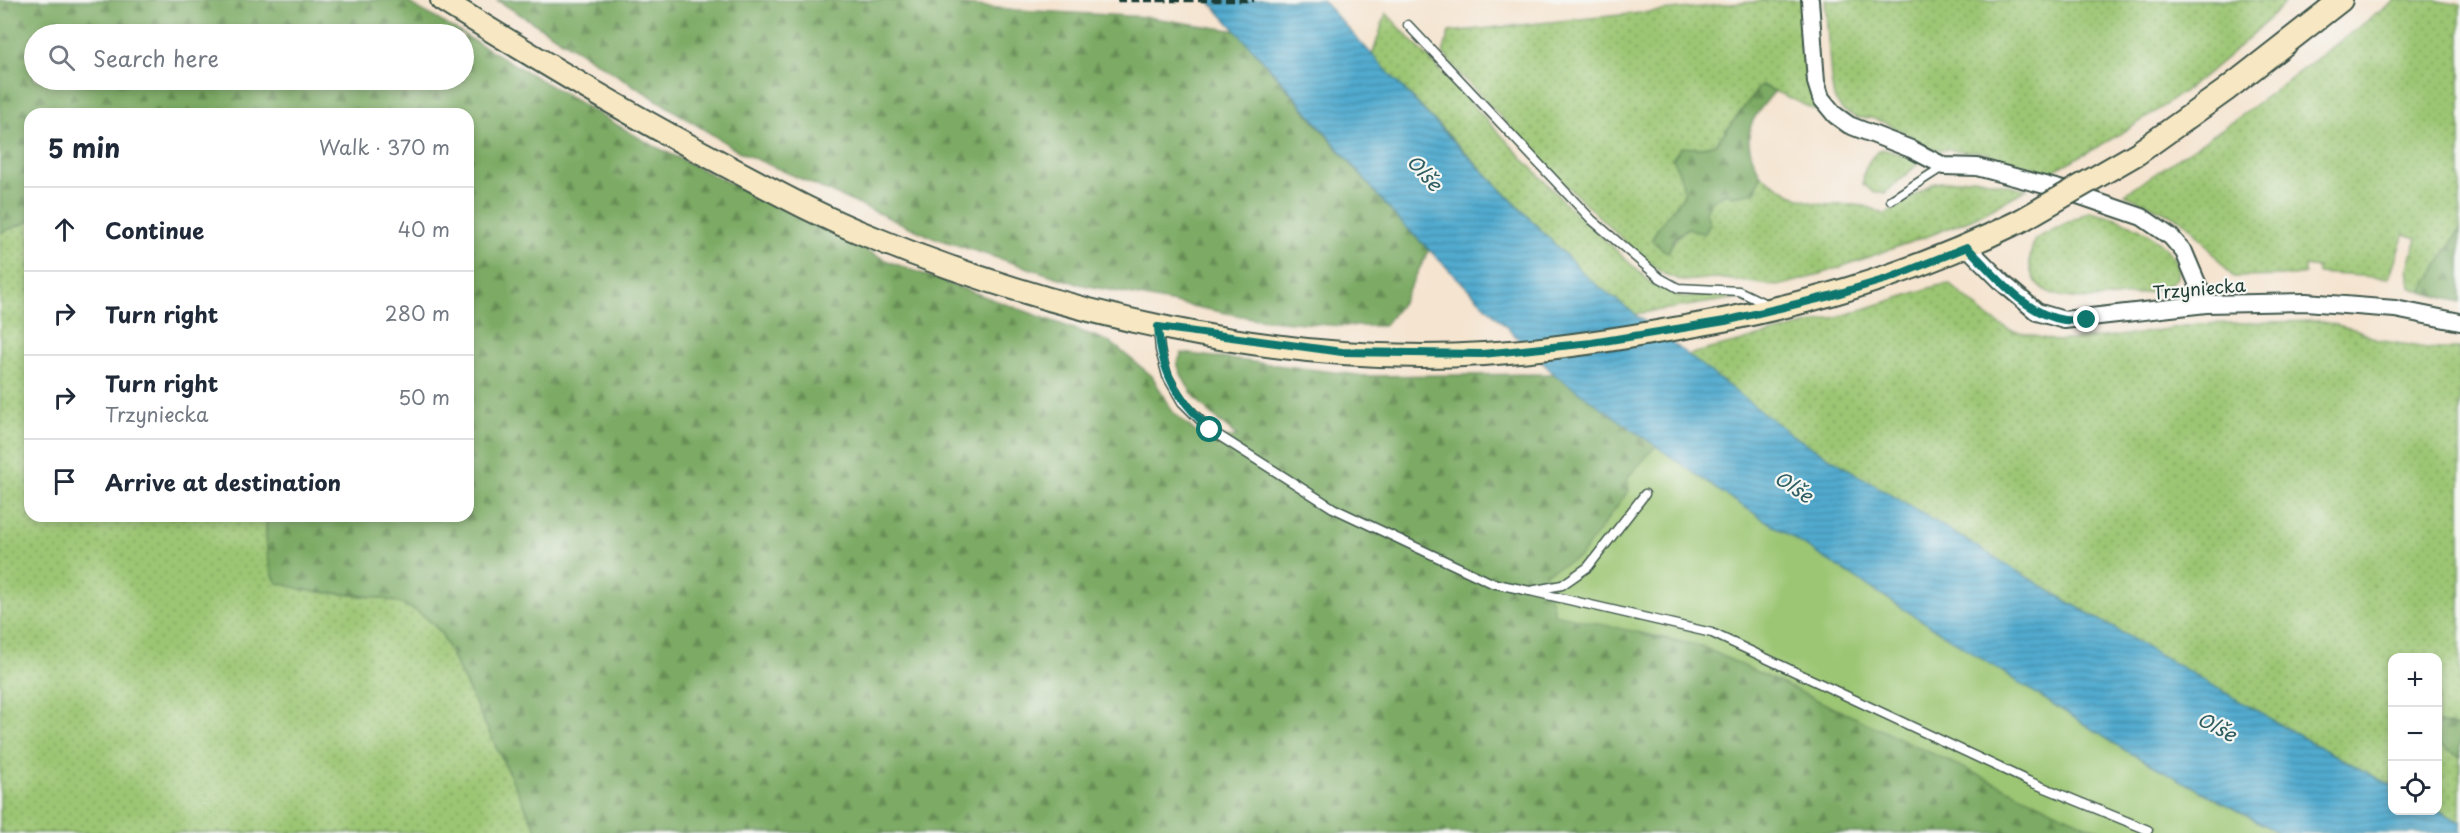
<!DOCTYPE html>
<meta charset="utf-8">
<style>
:root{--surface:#fff;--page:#f6f6f7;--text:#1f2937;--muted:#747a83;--line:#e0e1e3}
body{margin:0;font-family:"Playpen Sans",sans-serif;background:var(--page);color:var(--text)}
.controls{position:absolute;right:18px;bottom:18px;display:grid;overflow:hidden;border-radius:12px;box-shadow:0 3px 9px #0003}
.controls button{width:54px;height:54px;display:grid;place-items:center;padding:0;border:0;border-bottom:2px solid var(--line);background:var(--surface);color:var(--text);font:30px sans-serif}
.stop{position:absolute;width:18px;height:18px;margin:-14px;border:4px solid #0f766e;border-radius:50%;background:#fff}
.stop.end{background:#0f766e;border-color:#fff;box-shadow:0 2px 6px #0008}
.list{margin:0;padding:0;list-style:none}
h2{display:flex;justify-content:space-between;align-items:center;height:78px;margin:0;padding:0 24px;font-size:26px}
h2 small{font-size:20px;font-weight:400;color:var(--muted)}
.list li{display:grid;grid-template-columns:39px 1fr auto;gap:18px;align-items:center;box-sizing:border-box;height:84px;padding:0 24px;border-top:2px solid var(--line)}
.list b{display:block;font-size:22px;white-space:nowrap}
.list p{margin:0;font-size:20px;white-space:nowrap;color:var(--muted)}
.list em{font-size:20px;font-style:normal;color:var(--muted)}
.icon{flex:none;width:33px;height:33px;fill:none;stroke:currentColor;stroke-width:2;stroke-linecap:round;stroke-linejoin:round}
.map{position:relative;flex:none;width:2460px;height:833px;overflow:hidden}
.search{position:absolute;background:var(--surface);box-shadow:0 3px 9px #0003;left:24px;top:24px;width:450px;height:66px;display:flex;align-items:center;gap:15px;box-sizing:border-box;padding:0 21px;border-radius:33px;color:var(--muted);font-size:22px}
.panel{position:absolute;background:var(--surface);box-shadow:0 3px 9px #0003;left:24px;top:108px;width:450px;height:414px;border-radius:18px}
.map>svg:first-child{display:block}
</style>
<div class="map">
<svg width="2460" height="833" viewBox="0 0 2460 833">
<defs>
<pattern id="grass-dots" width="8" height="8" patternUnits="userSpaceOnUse" patternTransform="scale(1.5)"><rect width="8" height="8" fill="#9cc673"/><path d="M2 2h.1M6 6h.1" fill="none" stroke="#7fa25f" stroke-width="1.8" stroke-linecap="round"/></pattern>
<pattern id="forest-firs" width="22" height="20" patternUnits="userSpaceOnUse" patternTransform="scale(1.5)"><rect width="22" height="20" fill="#7dab65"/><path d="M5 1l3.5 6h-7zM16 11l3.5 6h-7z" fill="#668c54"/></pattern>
<pattern id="water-rules" width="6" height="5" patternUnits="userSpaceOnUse" patternTransform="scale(1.5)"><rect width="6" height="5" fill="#51abcf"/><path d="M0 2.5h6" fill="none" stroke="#438ca9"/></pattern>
</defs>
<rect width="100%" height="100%" fill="#f6f6f2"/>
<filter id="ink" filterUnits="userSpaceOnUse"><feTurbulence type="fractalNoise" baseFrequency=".0167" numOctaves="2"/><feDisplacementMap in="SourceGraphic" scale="12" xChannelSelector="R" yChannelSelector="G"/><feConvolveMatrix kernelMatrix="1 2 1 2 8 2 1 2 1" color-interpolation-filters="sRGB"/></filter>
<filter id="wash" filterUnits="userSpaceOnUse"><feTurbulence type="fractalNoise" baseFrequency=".008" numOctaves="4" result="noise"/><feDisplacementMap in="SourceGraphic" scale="24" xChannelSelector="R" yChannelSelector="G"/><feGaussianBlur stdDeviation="1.35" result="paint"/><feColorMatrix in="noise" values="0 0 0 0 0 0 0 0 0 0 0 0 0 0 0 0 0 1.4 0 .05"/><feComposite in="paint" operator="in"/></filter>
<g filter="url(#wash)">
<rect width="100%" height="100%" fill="#f5e4d0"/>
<g fill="url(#grass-dots)" stroke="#5e8254" stroke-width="1.5">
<path d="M 1771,0 L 1802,0 L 1813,97 L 1822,113 L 1761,85 L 1716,144 L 1698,148 L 1673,158 L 1682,181 L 1684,195 L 1653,241 L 1668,253 C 1678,226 1701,227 1710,201 L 1726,193 L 1755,192 L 1761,175 C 1779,187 1798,201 1820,204 C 1843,207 1864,200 1884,215 L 1934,183 L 1974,178 L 2027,189 L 1976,217 L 1931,235 L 1812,277 L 1778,286 L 1717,278 L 1683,281 L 1664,274 L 1644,260 L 1565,184 L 1458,72 L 1443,53 L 1449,32 Z"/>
<path d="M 1825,0 L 2288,0 C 2241,48 2187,93 2130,128 C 2104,144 2076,158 2049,173 L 1982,152 L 1931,149 L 1887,123 L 1871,118 L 1857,118 L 1842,110 L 1834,98 L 1831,80 Z"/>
<polygon points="2395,0 2435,0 2460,5 2460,229 2422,292 2410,287 2408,268 2417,238 2404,234 2389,278 2318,273 2317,268 2305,266 2305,273 2295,276 2233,277 2192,228 2178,218 2125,194 2235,120"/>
<polygon points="1386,13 1566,204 1650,282 1684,298 1708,295 1738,298 1635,314 1588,278 1372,56"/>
<path d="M 1882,149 L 1914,158 L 1918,164 L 1885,193 L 1875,193 L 1863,184 C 1863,168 1869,157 1882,149 Z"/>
<path d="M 2090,211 C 2123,218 2162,234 2178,266 L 2177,278 C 2160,293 2138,294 2116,297 C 2074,302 2012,301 2035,239 Z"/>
<path d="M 30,221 L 30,516 L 267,516 C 265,536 266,566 278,583 C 290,586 302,589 314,591 C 362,599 408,589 441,633 L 538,833 L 0,833 L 0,233 Z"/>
<polygon points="1950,284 1989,318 2009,330 2056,341 2137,334 2196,324 2319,321 2358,330 2377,340 2433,349 2460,349 2460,728 2438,723 2438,658 2392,658 2392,786 2312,743 2060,597 1792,435 1687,355 1848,314 1936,286"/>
<polygon points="2438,745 2460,757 2460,822 2438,810"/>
</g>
<g fill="url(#forest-firs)" stroke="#4e744c" stroke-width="1.5">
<path d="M 0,0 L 404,0 L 463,34 L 34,34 L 34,80 L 464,80 L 464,35 L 648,143 L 890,262 L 1110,342 L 1152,376 L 1172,411 L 1207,442 L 1237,436 C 1211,415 1187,396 1177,363 L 1182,353 L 1365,376 L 1554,374 L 1656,446 L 1628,477 L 1629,490 L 1580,557 L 1545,573 L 1643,635 L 1701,646 L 2088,826 L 2113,833 L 538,833 L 441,633 C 411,594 364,596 319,592 C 305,591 291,586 277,583 C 266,566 265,536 267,516 L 468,516 L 468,114 L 30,114 L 30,221 L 0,233 Z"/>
<polygon points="497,0 919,0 1017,10 1147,17 1237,31 1398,219 1429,250 1403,301 1384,326 1342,326 1257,319 1078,284 932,237 740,152"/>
<path d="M 1761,85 L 1775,91 C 1747,123 1740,136 1761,175 L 1755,192 L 1733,196 L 1726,193 L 1711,201 L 1706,212 L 1710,224 L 1704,234 L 1688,228 L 1674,238 L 1668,253 L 1652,241 L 1657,229 L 1684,195 L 1682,181 L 1673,158 L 1681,147 L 1698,148 L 1716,144 Z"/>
<polygon points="2460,229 2460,302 2422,292"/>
<polygon points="2438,723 2460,728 2460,757 2438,745"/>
</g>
<polygon fill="#9cc673" stroke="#5e8254" stroke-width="1.5" points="1656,446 1721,492 2123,749 2279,833 2113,833 2088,826 1701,646 1554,614 1545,573 1580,557 1629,490 1628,477"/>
<polygon fill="url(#water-rules)" stroke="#387482" stroke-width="1.5" points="1208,0 1322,0 1422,109 1588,278 1792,435 2060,597 2312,743 2392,786 2392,810 2438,810 2460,822 2460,833 2279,833 2123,749 1721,492 1554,374 1398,219 1281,80"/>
</g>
<g filter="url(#ink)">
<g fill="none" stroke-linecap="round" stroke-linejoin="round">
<g stroke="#3f564b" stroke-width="11">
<g id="lane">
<polyline points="1408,25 1592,220 1660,278 1678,288 1739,291 1768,305"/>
<polyline points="1891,200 1944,166"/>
<polyline points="1158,327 1160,350 1167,376 1182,402 1210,430 1333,508 1492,583 1530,591 1562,585 1588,567 1645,494"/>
<polyline points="1530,591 1712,633 2028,781 2148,830"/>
</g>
</g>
<g stroke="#3f564b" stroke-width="20">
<g id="street">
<polyline points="1810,0 1816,82 1821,98 1835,115 1849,125 1911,149 1944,166 1977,167 2063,190 2142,217 2171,237 2184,252 2206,304"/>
<polyline points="1967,247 2004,284 2037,312 2064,320 2206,304 2306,302 2395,309 2460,322"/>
</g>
</g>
<g stroke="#3f564b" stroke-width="26">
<g id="secondary">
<path d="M 442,0 C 535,58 628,114 725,165 C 772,190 819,216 869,236 C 1054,313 1283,367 1484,354 C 1546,350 1607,341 1668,330 C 1795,309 1904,278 2020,221"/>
<polyline points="2138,153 2226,90 2341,0"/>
</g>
</g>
<use href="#lane" stroke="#fff" stroke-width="8"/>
<use href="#street" stroke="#fff" stroke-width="16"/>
<use href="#secondary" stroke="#f7e8c3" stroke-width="22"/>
<polyline stroke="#1f3d34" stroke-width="4.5" stroke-dasharray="9 4.5" stroke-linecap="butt" points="1117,0 1254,0"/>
<g stroke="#3f564b" stroke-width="26" stroke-linecap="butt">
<polyline id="secondary-bridge" points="2020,221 2138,153"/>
</g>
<use href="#secondary-bridge" stroke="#f7e8c3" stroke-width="22"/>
</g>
</g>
<g fill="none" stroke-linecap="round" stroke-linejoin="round" filter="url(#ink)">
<path stroke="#0f766e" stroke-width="8" d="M 1210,430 C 1176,395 1162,376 1158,327 L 1342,352 L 1482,354 L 1592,343 L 1725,321 L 1830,296 L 1890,278 L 1967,247 C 1994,274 2024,314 2064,320 C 2071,321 2080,320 2087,320"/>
</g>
<g text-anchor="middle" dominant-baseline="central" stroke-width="4.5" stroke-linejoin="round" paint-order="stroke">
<g font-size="18" fill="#1f3d34" stroke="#f6f6f2">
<text transform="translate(2199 288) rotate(-5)">Trzyniecka</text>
</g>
<g font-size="20" font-style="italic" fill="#2e5e62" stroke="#f6f6f2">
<text transform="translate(1425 172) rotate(48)">Olše</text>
<text transform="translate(1794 486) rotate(33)">Olše</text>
<text transform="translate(2217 726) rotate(28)">Olše</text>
</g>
</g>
</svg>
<div class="controls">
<button>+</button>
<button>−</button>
<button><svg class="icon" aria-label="locate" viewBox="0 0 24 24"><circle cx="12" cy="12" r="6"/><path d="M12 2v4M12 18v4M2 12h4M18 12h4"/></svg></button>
</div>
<div class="stop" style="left:1210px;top:430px"></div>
<div class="stop end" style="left:2087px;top:320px"></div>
<div class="search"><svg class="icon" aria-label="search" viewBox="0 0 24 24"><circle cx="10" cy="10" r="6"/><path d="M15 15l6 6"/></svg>Search here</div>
<section class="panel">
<h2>5 min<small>Walk · 370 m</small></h2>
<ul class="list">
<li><svg class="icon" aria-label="ahead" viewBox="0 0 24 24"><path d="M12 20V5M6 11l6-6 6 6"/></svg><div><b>Continue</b></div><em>40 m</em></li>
<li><svg class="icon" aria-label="right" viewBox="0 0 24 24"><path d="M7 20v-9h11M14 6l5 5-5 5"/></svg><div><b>Turn right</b></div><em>280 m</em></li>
<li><svg class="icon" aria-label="right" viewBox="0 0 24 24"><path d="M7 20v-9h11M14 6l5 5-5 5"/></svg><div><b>Turn right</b><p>Trzyniecka</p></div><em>50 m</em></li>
<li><svg class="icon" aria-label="arrive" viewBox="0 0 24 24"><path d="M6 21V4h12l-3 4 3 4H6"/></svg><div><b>Arrive at destination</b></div></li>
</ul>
</section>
</div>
